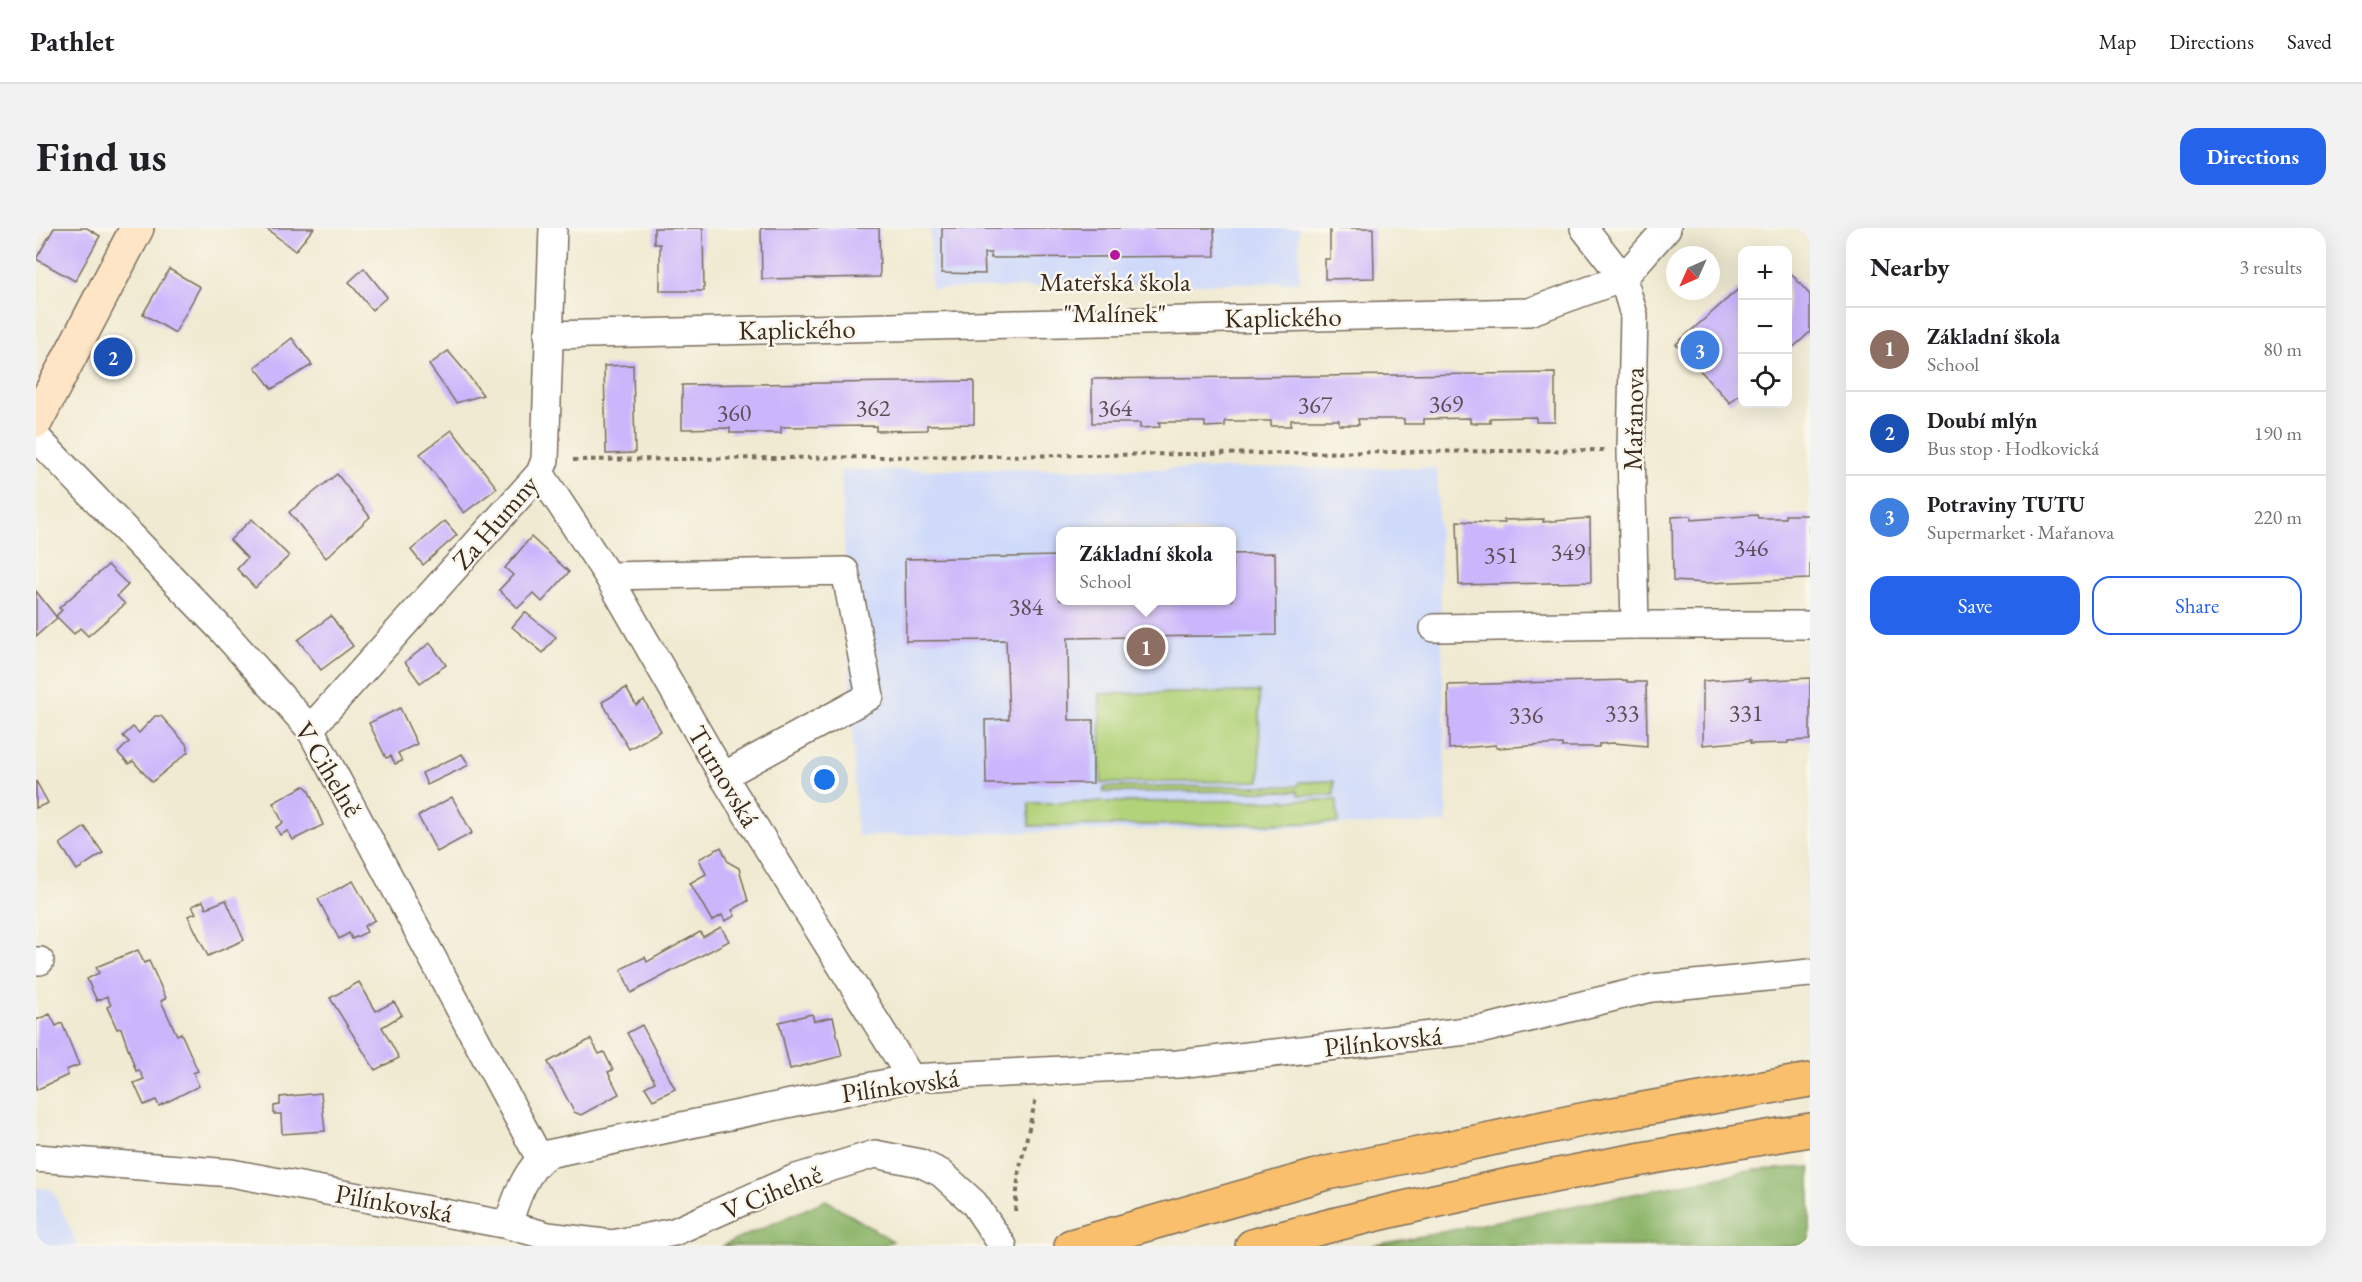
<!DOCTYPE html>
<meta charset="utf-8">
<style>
:root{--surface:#fff;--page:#f2f2f2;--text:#202124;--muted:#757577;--line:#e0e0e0;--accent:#2563eb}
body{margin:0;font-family:"EB Garamond",serif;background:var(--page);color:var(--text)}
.controls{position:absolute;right:18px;top:18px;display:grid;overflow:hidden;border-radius:12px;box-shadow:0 6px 24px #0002}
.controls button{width:54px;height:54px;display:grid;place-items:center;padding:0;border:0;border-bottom:2px solid var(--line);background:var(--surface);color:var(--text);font:30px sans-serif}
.compass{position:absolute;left:1630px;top:18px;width:54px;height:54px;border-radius:50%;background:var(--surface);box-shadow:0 6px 24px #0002;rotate:225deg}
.you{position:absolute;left:789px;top:552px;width:21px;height:21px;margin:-15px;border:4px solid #fff;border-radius:50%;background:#1a73e8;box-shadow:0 0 0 9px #1a73e833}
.badge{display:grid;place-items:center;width:39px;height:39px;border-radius:50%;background:var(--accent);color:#fff;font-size:20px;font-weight:700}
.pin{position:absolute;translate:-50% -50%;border:3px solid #fff;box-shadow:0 2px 6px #0006}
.popup{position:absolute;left:1020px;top:299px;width:180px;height:78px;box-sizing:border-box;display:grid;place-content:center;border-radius:12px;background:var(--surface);filter:drop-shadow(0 2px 4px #0005);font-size:20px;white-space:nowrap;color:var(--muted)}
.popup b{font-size:22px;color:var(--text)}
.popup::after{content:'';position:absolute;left:50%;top:100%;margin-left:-12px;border:12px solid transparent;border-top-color:var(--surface)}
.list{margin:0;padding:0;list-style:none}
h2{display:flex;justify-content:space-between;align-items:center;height:78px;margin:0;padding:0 24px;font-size:26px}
h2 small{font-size:20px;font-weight:400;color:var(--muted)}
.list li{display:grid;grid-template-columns:39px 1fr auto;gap:18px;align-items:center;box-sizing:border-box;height:84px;padding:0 24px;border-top:2px solid var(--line)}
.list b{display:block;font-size:22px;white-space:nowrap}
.list p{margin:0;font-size:20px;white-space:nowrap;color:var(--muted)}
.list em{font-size:20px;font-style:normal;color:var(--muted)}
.actions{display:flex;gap:12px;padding:18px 24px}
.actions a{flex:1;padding:14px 0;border:2px solid var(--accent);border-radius:18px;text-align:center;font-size:21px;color:var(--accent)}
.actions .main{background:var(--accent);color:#fff}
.icon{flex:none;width:33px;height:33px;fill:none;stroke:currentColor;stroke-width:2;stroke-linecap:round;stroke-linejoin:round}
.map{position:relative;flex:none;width:1774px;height:1018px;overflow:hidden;border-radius:18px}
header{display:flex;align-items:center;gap:36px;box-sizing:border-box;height:84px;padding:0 30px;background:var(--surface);border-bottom:2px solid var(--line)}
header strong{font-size:28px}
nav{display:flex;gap:33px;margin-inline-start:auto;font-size:21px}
.intro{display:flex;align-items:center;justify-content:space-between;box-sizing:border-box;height:144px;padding:0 36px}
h1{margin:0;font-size:42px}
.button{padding:15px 27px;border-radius:18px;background:var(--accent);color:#fff;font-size:21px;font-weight:700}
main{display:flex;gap:36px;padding:0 36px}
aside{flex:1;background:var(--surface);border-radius:18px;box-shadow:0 6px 24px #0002}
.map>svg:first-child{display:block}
</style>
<header>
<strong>Pathlet</strong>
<nav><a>Map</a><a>Directions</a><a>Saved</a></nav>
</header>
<div class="intro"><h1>Find us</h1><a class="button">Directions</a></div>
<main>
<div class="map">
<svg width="1774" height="1018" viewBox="0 0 1774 1018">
<rect width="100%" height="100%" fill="#fbf7ec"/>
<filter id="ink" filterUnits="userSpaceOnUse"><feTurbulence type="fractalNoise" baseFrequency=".0167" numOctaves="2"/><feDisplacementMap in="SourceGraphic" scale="12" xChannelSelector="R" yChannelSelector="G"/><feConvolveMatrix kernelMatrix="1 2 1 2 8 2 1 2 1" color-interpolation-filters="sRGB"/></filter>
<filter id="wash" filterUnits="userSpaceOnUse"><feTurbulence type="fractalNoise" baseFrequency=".008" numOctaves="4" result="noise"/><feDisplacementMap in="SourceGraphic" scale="24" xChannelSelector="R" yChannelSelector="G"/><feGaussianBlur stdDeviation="1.35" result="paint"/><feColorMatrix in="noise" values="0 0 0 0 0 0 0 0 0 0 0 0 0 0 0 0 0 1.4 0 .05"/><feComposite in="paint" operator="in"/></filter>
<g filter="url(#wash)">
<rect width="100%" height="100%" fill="#f0ead2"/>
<g fill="#cfdafa" fill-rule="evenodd">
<polygon points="894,0 1263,0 1264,54 895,61"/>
<path d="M 1401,240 L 1411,595 L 821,608 L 805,242 ZM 1024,304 L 1196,304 L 1196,372 L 1024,372 Z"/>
<polygon points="0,960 16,961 42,1018 0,1018"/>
</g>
<g fill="#b2d37a" stroke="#767e4c" stroke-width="1.5">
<polygon points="1223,464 1224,553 1065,555 1064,466"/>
<polygon points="1298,553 1298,567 1263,567 1262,563 1068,564 1068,559 1262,558 1263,554"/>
<polygon points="1301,572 1302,595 993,598 993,575"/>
</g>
<g fill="#8db56a" stroke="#647044" stroke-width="1.5">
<polygon points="1774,939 1774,1018 1335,1018 1719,942"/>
<polygon points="790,972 857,1013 844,1018 686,1018"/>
</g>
<g id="blocks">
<g fill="#cbb6fc">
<polygon points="18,0 51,0 64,8 39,53 0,31"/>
<polygon points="230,0 278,0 259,23"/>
<polygon points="618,0 667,0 668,63 624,63 624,16 618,16"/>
<polygon points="725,0 843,0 844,49 726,51"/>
<polygon points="906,0 1178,0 1179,28 955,30 955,25 948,25 949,46 906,45"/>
<polygon points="1294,0 1337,0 1338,50 1289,51 1289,31 1294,31"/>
<polygon points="328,40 351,69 336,82 313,54"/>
<polygon points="133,41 164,59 139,105 107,86"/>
<polygon points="1752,42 1774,67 1774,104 1752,124"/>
<polygon points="1706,58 1706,164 1694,175 1640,116"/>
<polygon points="256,110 276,137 236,161 219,139"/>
<polygon points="412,123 429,143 447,167 420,175 393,137"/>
<polygon points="597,137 599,225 570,226 568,138"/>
<polygon points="1519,145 1519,194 1500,194 1500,189 1454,190 1454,195 1434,195 1434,190 1388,191 1388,196 1368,196 1368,191 1322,191 1323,197 1303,197 1303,192 1255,192 1255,198 1235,198 1235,193 1189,193 1189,198 1169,199 1169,194 1123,194 1124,199 1104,200 1104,195 1056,195 1056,151"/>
<polygon points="938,153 938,196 891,197 891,202 840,203 840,198 745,199 745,205 694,205 694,200 646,201 646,157"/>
<polygon points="416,202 461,260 428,285 384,226"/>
<polygon points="301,246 334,289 290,330 253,284"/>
<polygon points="1721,287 1722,290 1749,290 1749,287 1774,287 1774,351 1670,355 1637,353 1636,289 1655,288 1655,292"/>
<polygon points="1554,290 1555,354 1423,357 1421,293 1455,295 1469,295 1468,292 1508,291 1507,294"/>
<polygon points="216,291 253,328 219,360 201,341 211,330 194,312"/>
<polygon points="409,293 421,307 387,337 375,322"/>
<polygon points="495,309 533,344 506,374 497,365 482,380 463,362 477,347 469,340"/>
<polygon points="1239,325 1240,407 1032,410 1033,492 1057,492 1057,555 950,556 949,492 973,491 970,412 870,413 869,331 1024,328 1024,372 1196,372 1196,326"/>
<polygon points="72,337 92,357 81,368 89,376 52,408 44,400 38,406 20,388 26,382 23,380"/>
<polygon points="0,363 21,390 0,408"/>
<polygon points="489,384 520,409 507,425 476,399"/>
<polygon points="295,388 317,418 285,442 262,412"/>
<polygon points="394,415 410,437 384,455 369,434"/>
<polygon points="1714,450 1713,453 1774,450 1774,512 1752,513 1752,515 1714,516 1714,513 1667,517 1667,453"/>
<polygon points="1591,452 1591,454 1610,454 1611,518 1578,515 1563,516 1563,519 1526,519 1526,516 1460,520 1460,517 1413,521 1412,457"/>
<polygon points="590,460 600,477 608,472 625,503 593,521 566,474"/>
<polygon points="364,480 381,516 362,525 366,533 359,536 355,528 350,530 333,495"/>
<polygon points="119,488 125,488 152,518 152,524 116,554 97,533 93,536 82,525 93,514 87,508 97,499 103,505"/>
<polygon points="426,526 433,537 391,557 386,545"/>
<polygon points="0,553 12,575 0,580"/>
<polygon points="268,558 272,561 287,597 257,612 252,603 244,607 240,599 247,595 237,575"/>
<polygon points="416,569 436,605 401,624 382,588"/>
<polygon points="49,599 67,625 41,642 24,616"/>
<polygon points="685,619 692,634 703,640 712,673 696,682 699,688 689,693 686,687 676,693 654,655 670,646 663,631"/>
<polygon points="317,653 339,692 328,698 331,704 316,711 313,705 303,711 282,671"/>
<polygon points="190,672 208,712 172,728 152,688 160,685 156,678 167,673 170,680"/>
<polygon points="685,699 693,713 595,765 585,741 609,729 611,734 664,704 667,709"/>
<polygon points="102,722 108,735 113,733 130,770 125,773 141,807 145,805 162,843 157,845 163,858 123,878 120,872 108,877 98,855 108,851 103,842 100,843 85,800 81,801 71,779 75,777 71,768 61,773 51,751 63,745 60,739"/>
<polygon points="323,754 340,783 358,774 366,787 346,799 363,830 339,842 294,770"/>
<polygon points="14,786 20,798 26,795 43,837 30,842 32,847 0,862 0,792"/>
<polygon points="776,786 778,793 797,789 806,828 754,841 743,794"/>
<polygon points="606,797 639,861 617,872 609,859 619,854 591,805"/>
<polygon points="555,811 563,826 568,824 577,842 572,844 583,866 545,887 538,884 512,834"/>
<polygon points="285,865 289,903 246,906 245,886 238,886 238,878 244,877 244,869"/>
</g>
</g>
</g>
<g filter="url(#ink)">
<use href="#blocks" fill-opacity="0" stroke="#7a6d5d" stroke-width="1.5"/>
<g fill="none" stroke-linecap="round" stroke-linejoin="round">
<g stroke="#7a6d5d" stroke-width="30">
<g id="street">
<polyline points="1548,0 1587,50 1598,87 1595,222 1599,397 1774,397"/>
<polyline points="512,107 1493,84 1587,50 1631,0"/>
<polyline points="0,209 185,401 274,501 504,931"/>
<polyline points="504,245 572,348 687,548 875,850"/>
<polyline points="572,348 809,343 834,468 687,548"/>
<polyline points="1398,400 1599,397"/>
<polyline points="274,501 504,245 509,232 517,0"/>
<polyline points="0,733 4,733"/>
<polyline points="0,930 195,945 472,997 512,1008 576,1016 638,1004 757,951 839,926 884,935 905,945 938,975 967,1018"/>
<path d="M 472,997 C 479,973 490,940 512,926 L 875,850 L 1142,836 L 1448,801 L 1616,760 L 1774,745"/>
</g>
</g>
<g stroke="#7a6d5d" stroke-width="36">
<polyline id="secondary" points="0,193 101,0"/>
</g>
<g stroke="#7a6d5d" stroke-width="36">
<g id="highway">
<polyline points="1035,1018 1291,945 1555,890 1774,852"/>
<path d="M 1216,1018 C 1399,968 1586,933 1774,902"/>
</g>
</g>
<g stroke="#7a6d5d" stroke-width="4" stroke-dasharray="4.5 4.5" stroke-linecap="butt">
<polyline points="537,232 1568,222"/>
<polyline points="979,983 983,943 1000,870"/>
</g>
<use href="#street" stroke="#fff" stroke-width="27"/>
<use href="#secondary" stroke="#fde5c5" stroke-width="33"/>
<use href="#highway" stroke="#f9bf6d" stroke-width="33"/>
</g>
</g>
<circle fill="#b5179e" stroke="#fbf7ec" stroke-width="2" cx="1079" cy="27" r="6"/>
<g text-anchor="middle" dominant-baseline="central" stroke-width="5" stroke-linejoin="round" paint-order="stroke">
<g font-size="24" fill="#5f4d56">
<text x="1410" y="175">369</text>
<text x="1279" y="176">367</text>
<text x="837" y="179">362</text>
<text x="1079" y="179">364</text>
<text x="698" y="184">360</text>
<text x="1715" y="319">346</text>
<text x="1532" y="323">349</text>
<text x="1465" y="326">351</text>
<text x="990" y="378">384</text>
<text x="1586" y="484">333</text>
<text x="1710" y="484">331</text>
<text x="1490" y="486">336</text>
</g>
<g font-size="27" fill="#3b2a1e" stroke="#fbf7ec">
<text x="1079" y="53">Mateřská škola<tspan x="1079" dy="31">"Malínek"</tspan></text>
</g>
<g font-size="27" fill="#3b2a1e" stroke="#fbf7ec">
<text transform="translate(1247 89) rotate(-1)">Kaplického</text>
<text transform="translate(761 101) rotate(-1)">Kaplického</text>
<text transform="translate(1597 191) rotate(-89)">Mařanova</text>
<text transform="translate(459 294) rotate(-49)">Za Humny</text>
<text transform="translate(293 541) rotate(59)">V Cihelně</text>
<text transform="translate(688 548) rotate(59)">Turnovská</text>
<text transform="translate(1347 813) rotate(-6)">Pilínkovská</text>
<text transform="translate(864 857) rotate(-8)">Pilínkovská</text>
<text transform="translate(736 964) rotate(-22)">V Cihelně</text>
<text transform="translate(358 975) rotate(10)">Pilínkovská</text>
</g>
</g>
</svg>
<div class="controls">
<button>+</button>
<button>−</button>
<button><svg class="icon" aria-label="locate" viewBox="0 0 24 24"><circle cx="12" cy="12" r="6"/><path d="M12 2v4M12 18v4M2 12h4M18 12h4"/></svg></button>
</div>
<svg class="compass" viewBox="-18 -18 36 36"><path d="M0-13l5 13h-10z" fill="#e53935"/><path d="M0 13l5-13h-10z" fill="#757577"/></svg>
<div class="you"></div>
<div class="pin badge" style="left:1110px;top:419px;background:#8d6e63">1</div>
<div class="popup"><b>Základní škola</b>School</div>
<div class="pin badge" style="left:77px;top:129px;background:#1a4fb4">2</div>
<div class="pin badge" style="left:1664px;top:122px;background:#3f7fe0">3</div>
</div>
<aside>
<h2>Nearby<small>3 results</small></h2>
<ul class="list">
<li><span class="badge" style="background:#8d6e63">1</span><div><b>Základní škola</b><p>School</p></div><em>80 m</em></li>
<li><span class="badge" style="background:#1a4fb4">2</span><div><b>Doubí mlýn</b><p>Bus stop · Hodkovická</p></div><em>190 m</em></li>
<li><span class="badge" style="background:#3f7fe0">3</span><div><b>Potraviny TUTU</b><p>Supermarket · Mařanova</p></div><em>220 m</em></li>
</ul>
<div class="actions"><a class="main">Save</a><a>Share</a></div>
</aside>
</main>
